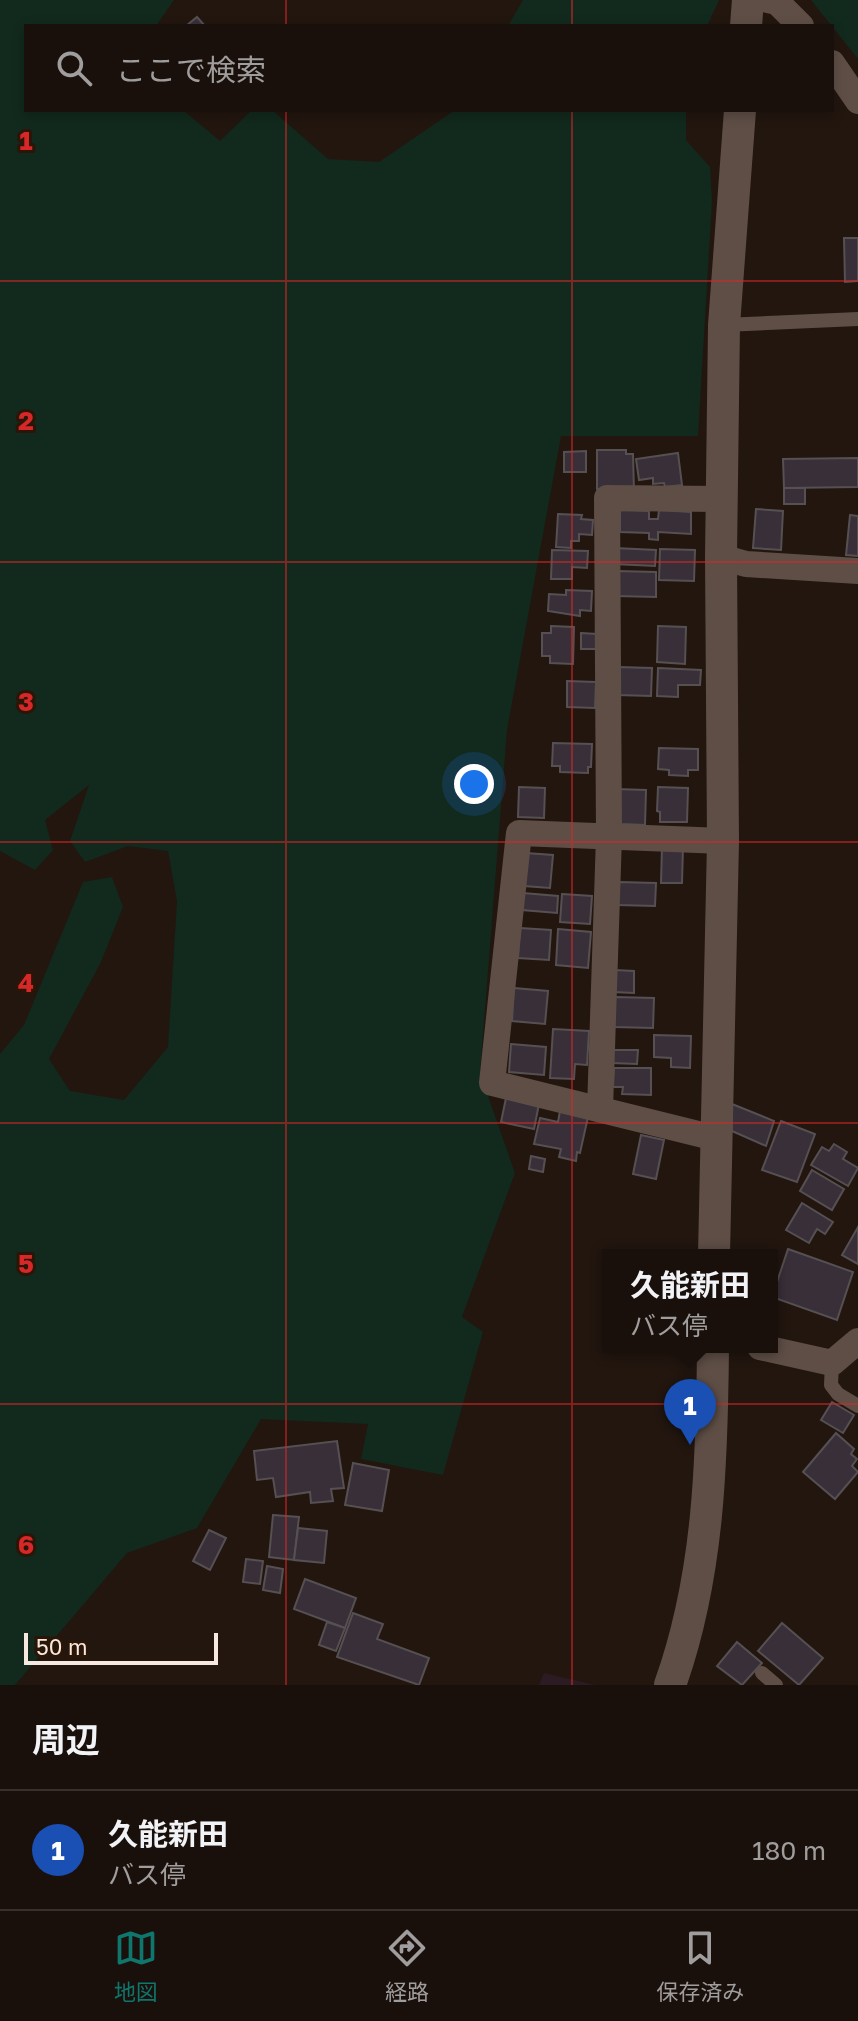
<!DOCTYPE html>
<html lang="ja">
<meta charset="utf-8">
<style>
:root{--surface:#1a100b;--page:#231914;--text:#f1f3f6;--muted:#9f9d9d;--line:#38302c;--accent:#0f766e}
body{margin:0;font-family:"Golos Text","Noto Sans JP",sans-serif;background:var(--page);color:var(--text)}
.scale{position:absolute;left:24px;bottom:20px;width:194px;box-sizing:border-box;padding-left:8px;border:4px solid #f8e9e0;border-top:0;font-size:22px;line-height:28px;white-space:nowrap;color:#f8e9e0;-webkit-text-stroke:6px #2a1507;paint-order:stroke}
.you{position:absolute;left:474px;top:784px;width:28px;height:28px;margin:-20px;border:6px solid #fff;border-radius:50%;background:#1a73e8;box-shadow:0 0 0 12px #1a73e833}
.badge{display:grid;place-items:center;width:52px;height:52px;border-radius:50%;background:var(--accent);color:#fff;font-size:26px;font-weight:700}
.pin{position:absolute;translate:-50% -66px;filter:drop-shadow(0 2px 4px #0008)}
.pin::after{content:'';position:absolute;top:42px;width:28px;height:24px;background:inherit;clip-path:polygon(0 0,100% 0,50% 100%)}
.popup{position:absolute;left:602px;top:1249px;width:176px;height:104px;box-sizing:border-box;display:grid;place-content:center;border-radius:0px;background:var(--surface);filter:drop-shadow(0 2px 6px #0005);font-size:26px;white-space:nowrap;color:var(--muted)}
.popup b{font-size:30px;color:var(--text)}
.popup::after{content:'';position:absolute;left:50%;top:100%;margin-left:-16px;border:16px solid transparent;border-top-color:var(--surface)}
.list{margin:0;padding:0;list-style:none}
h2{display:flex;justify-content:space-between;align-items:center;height:104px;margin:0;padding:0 32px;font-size:34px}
h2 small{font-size:26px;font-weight:400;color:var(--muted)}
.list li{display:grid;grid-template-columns:52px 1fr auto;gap:24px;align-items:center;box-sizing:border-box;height:120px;padding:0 32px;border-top:2px solid var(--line)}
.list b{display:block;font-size:30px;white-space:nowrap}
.list p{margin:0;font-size:26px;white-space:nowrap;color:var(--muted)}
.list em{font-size:26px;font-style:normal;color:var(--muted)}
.icon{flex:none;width:44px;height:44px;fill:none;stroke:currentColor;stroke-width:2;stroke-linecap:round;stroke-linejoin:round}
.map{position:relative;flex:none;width:858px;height:1685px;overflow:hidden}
.search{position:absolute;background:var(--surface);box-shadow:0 4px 12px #0003;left:24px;right:24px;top:24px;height:88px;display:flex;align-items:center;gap:20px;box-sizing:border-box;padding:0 28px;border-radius:0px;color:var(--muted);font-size:30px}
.sheet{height:224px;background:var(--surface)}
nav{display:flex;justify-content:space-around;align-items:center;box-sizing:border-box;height:112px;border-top:2px solid var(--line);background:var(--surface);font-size:22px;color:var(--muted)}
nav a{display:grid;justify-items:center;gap:4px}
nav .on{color:var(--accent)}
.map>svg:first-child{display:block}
</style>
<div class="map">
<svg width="858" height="1685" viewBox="0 0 858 1685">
<rect width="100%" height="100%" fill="#22160f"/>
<polygon fill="#2c1b23" points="544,1673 595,1685 539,1685"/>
<g fill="#12291d">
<polygon points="0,0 174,0 156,26 26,26 26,110 183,110 220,141 252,110 272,110 328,159 379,162 455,110 686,110 686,140 710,167 712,201 698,436 561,436 507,730 480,1073 515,1173 462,1317 483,1332 443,1475 361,1459 368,1424 261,1419 197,1528 127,1553 15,1685 0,1685 0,1054 24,1025 83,882 112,877 123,907 101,962 49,1059 70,1091 124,1100 168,1047 177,901 168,851 128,846 85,862 70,841 89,785 45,820 53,850 35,870 0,851"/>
<polygon points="523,0 719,0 707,26 508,26"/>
<polygon points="811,0 858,0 858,59"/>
</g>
<g fill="#382f39" stroke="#565052" stroke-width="2">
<polygon points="197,17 205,26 186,26"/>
<polygon points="844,238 858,238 858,281 845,282"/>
<polygon points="597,450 626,450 626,454 633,454 634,492 621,488 597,489"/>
<polygon points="586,451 586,472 564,472 564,452"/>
<polygon points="678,453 682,485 665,487 664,483 653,484 653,478 639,480 636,459"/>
<polygon points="858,458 858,487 784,488 783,459"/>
<rect x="784" y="488" width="21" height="16"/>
<polygon points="756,509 783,511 781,550 753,548"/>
<polygon points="620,510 649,511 649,519 658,519 659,510 691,512 691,534 658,532 658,540 649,539 649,533 620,532"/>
<polygon points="558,514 582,515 581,519 593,520 592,535 579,534 579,541 571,541 571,548 556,547"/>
<polygon points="850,515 858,516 858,556 846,555"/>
<polygon points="615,548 656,550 655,566 614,564"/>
<polygon points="660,549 695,550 694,581 659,580"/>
<polygon points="552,550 588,551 587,568 572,567 572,579 551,579"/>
<polygon points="617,571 656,572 656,597 616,596"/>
<polygon points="566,590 592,591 591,611 580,610 580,616 548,611 549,594 566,595"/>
<polygon points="551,626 574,627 573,664 550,663 550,656 542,656 542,633 551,633"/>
<polygon points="658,626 686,627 685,664 657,662"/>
<polygon points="581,633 597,634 597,649 581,649"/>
<polygon points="618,667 652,668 651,696 617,695"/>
<polygon points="658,668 701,670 700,685 678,685 678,697 657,696"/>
<polygon points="567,681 596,682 595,708 567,707"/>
<polygon points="553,743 592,744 591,767 588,767 588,773 560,772 560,766 552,766"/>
<polygon points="659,748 698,749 698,770 688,770 688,776 669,775 669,770 658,769"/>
<polygon points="519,787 545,788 544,818 518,817"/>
<polygon points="658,787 688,788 687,822 660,822 660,812 657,811"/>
<polygon points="616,789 646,790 645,825 621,824"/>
<polygon points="662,847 683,847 682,883 661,883"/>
<polygon points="526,853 553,855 550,888 524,886"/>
<polygon points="619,882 656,883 655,906 618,905"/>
<polygon points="523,893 558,896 557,913 522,910"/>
<polygon points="562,894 592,896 590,924 560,922"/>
<polygon points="520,928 551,930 549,960 518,958"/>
<polygon points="558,929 591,932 588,968 556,965"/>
<polygon points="614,970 634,971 634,993 613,992"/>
<polygon points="514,988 548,991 545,1024 512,1021"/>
<polygon points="615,997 654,998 653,1028 614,1027"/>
<polygon points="553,1029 589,1031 587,1065 575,1064 574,1079 550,1078"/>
<polygon points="654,1035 691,1036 690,1068 671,1067 671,1058 654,1057"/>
<polygon points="511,1044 546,1047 544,1075 509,1072"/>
<polygon points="612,1050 638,1050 637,1064 612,1063"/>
<polygon points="614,1068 651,1068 651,1095 622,1094 623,1087 613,1087"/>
<polygon points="506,1098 539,1104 534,1129 501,1122"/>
<polygon points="732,1104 774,1121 766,1146 732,1131"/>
<polygon points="560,1111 588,1117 580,1153 577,1152 576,1161 559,1157 561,1149 534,1144 540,1118 558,1122"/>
<polygon points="781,1121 815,1134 797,1182 762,1170"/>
<polygon points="641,1135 664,1140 656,1179 633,1174"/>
<polygon points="834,1144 847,1152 843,1159 858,1168 848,1186 811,1165 822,1147 829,1151"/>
<polygon points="531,1156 545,1159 543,1172 529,1169"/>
<polygon points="812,1170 844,1189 832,1210 800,1191"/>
<polygon points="802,1203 833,1222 825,1234 817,1229 809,1243 786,1230"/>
<polygon points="858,1227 858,1264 842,1255"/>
<polygon points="788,1249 853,1272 837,1320 772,1297"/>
<polygon points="832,1402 854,1415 843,1433 821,1420"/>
<polygon points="836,1433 854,1449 851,1454 857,1459 852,1466 858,1472 835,1499 803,1472"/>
<polygon points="337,1441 344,1488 331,1489 333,1501 311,1503 310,1492 276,1497 273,1478 257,1480 254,1451"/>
<polygon points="353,1463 389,1470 382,1511 345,1505"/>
<polygon points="273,1515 299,1517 294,1560 269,1557"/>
<polygon points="298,1528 327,1531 324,1563 294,1560"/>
<polygon points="209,1530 226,1538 210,1570 193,1561"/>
<polygon points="246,1559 263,1561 260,1584 243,1582"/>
<polygon points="267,1566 283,1569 280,1593 263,1590"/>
<polygon points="305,1579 356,1598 345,1628 294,1609"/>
<polygon points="353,1613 383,1624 377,1639 429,1658 419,1685 337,1657"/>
<polygon points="327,1622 345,1628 336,1651 319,1645"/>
<polygon points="782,1623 823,1658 799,1685 758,1651"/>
<polygon points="737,1642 762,1663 742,1685 717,1666"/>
</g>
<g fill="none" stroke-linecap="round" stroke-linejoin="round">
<g stroke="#5e4e46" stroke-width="14">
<polyline points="724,325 858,319"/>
<polyline points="832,1363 831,1385 838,1394 858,1406"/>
<polyline points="762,1673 776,1685"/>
</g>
<g stroke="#5e4e46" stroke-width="26">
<polyline points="768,0 777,2 801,26"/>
<polyline points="832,63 858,101"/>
<polyline points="721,557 746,564 858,571"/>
<polyline points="600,1109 609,836 607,498 722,499"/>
<polyline points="715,1138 492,1083 519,833 723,841"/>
<polyline points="760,1347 832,1363 858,1341"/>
</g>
<g stroke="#5e4e46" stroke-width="32">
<polyline points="746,26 748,0"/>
<polyline points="714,1255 723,841 721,557 724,325 740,110"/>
<path d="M 670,1685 C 709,1576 712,1461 713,1347"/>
</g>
</g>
<path fill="none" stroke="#d62828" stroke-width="2" stroke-opacity="0.55" d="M 286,0 L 286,26M 572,0 L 572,26M 286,110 L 286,1685M 572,110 L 572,1685M 0,281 L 858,281M 0,562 L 858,562M 0,842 L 858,842M 0,1123 L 858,1123M 0,1404 L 858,1404"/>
<g font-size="26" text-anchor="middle" font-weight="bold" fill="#d62828" stroke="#2a1507" stroke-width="6" stroke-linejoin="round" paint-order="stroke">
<text x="26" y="150">1</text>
<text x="26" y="430">2</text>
<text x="26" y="711">3</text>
<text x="26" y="992">4</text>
<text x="26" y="1273">5</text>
<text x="26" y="1554">6</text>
</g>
</svg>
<div class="scale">50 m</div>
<div class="you"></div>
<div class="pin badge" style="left:690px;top:1445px;background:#1a4fb4">1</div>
<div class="popup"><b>久能新田</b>バス停</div>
<div class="search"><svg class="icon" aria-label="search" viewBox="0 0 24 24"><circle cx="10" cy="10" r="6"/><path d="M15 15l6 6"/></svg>ここで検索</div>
</div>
<section class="sheet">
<h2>周辺<small></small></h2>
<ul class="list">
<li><span class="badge" style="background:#1a4fb4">1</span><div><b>久能新田</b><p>バス停</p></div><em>180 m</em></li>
</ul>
</section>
<nav>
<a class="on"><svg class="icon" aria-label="map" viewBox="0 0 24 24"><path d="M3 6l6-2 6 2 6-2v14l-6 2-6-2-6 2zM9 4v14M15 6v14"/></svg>地図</a>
<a><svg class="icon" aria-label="directions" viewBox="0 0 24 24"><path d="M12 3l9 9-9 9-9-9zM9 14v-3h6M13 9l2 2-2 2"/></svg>経路</a>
<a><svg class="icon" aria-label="saved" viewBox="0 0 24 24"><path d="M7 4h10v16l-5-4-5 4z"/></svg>保存済み</a>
</nav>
